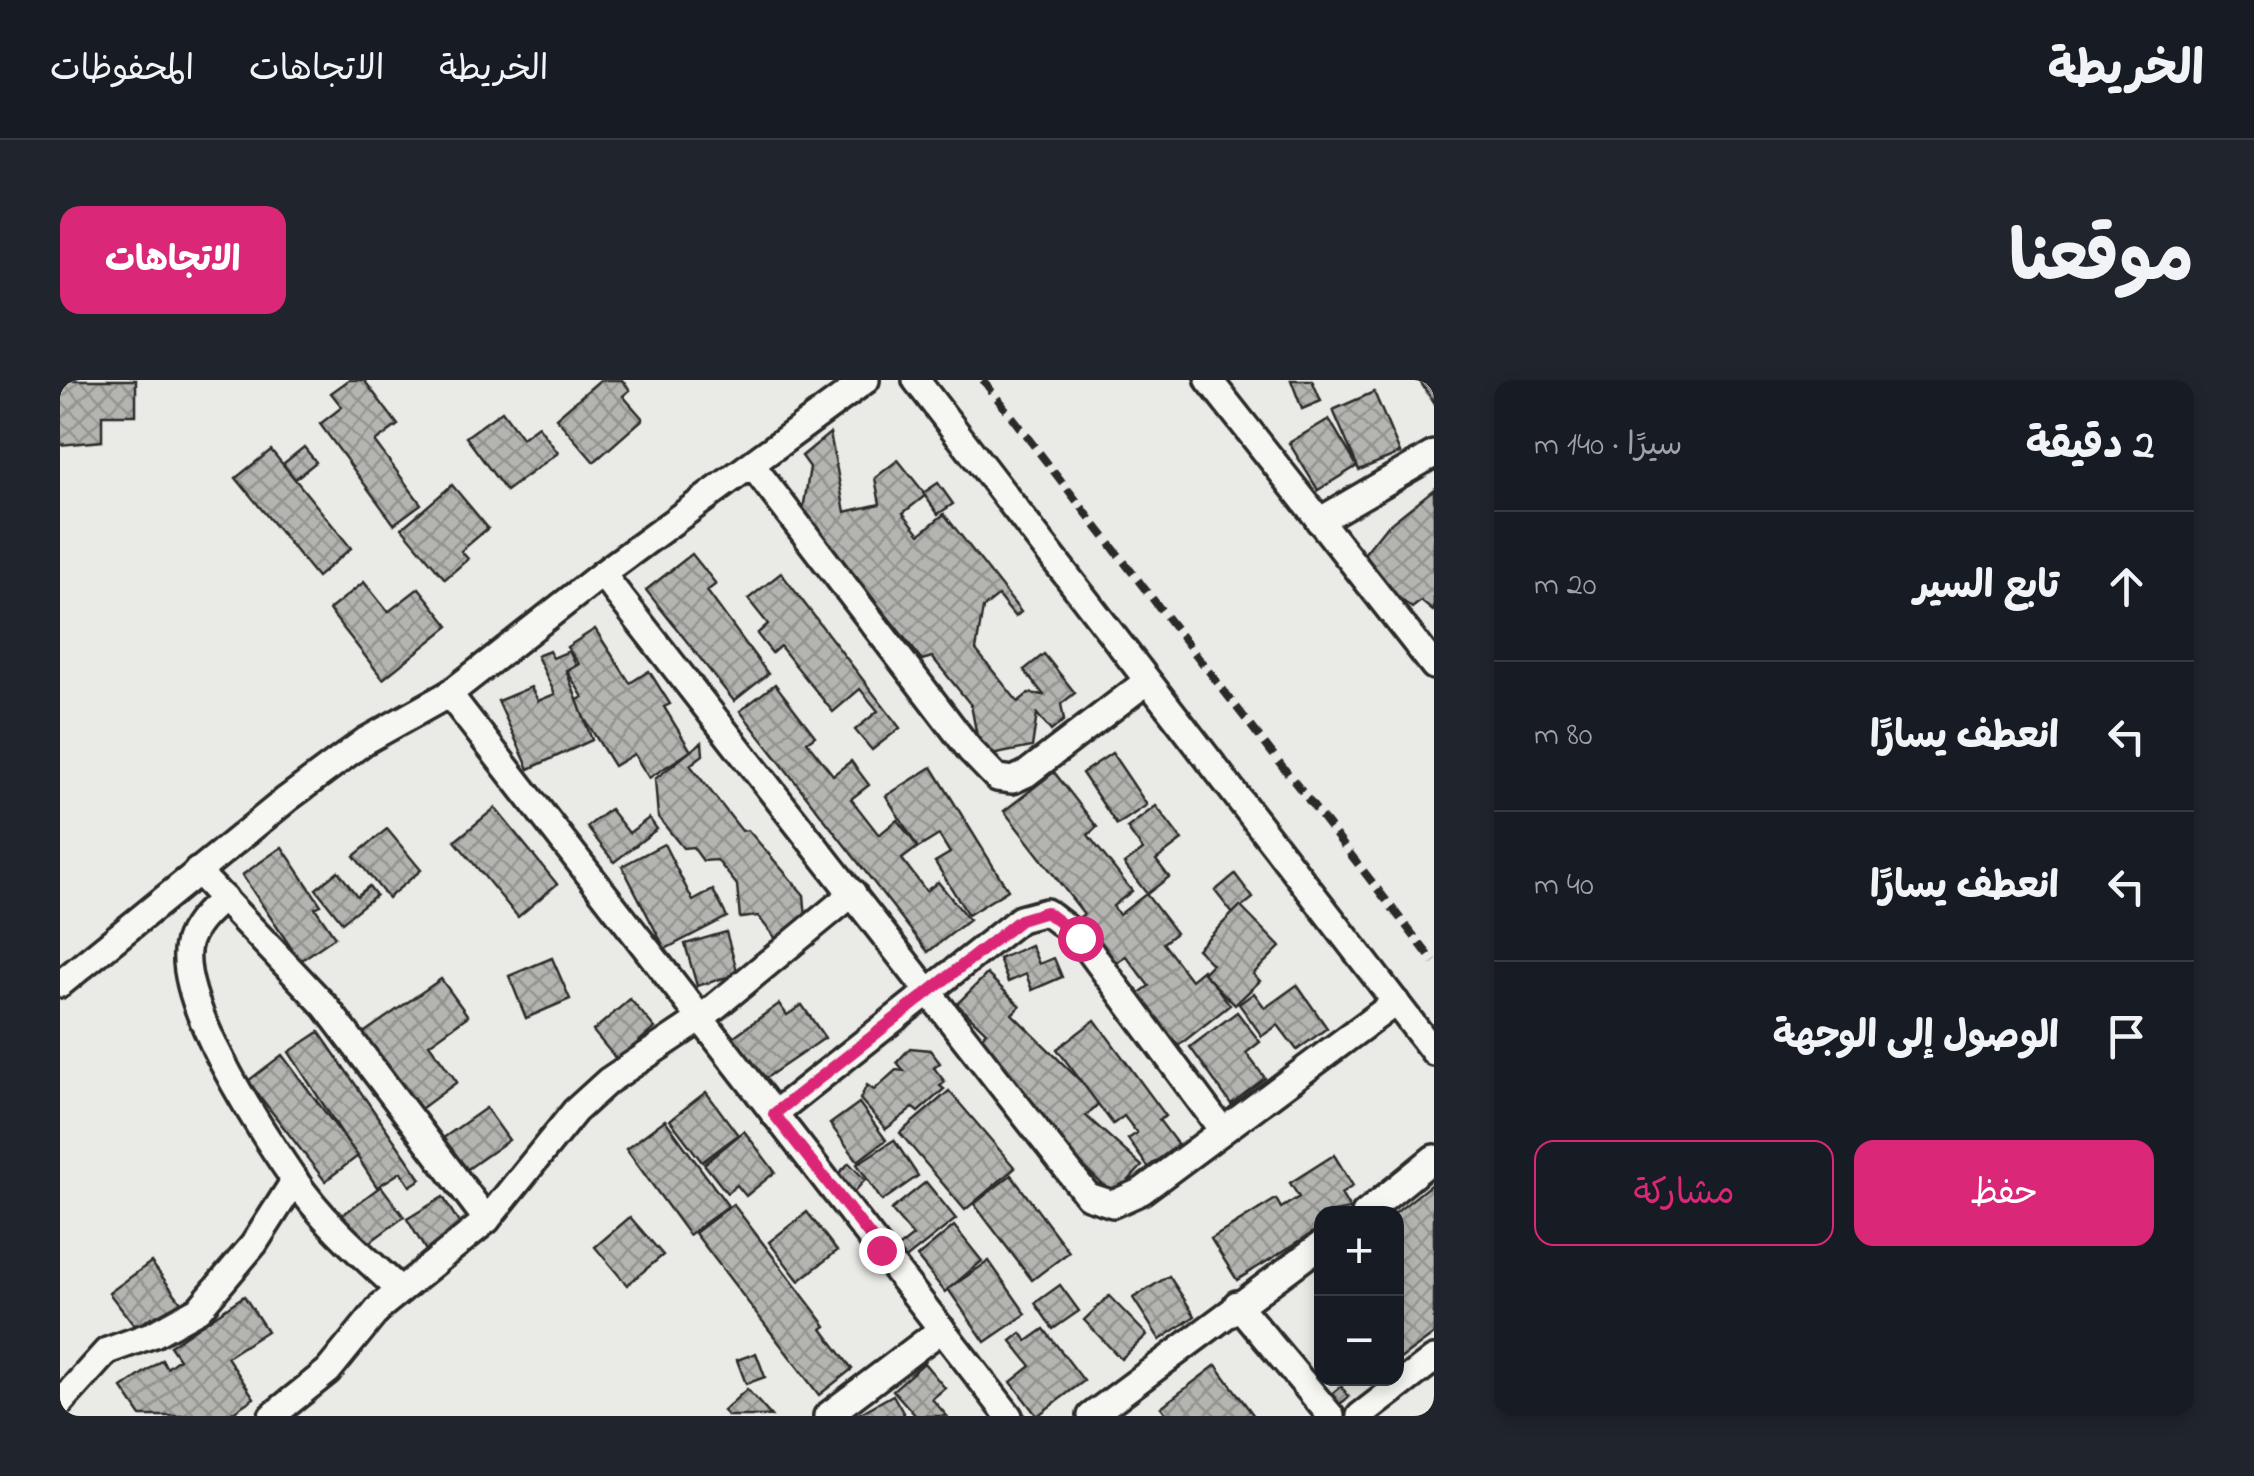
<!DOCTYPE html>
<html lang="ar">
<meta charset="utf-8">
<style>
:root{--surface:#171b24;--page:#20242c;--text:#f1f3f6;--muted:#9ea1a6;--line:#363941;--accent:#db2777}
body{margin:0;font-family:"Indie Flower","Playpen Sans Arabic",sans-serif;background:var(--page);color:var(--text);direction:rtl}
.controls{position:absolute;right:30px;bottom:30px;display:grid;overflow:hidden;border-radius:20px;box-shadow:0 5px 15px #0003}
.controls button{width:90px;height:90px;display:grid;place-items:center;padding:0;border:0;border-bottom:2px solid var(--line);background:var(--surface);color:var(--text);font:50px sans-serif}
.stop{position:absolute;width:30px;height:30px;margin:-22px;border:8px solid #db2777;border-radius:50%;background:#fff}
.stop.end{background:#db2777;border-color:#fff;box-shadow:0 2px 10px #0008}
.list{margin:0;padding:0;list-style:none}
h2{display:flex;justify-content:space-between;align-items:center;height:130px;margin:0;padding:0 40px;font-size:42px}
h2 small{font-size:32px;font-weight:400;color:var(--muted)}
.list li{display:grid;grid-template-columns:65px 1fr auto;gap:30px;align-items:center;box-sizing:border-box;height:150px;padding:0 40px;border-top:2px solid var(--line)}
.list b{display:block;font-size:38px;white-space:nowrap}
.list em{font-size:32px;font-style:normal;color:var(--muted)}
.actions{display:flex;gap:20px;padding:30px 40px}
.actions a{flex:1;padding:22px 0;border:2px solid var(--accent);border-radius:20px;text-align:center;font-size:35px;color:var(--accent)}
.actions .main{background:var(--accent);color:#fff}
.icon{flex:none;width:55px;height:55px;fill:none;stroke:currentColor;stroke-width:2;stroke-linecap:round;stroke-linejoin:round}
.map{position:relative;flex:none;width:1374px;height:1036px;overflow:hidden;direction:ltr;border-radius:20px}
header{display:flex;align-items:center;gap:60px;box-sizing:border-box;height:140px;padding:0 50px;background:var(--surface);border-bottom:2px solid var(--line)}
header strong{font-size:48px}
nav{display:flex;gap:55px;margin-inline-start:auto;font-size:35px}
.intro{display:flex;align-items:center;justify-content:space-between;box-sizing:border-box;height:240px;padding:0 60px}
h1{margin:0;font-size:70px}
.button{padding:25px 45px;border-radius:20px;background:var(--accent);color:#fff;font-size:35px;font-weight:700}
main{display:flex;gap:60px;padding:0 60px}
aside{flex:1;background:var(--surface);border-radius:20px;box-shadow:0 5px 15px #0003}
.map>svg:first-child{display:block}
</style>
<header>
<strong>الخريطة</strong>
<nav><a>الخريطة</a><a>الاتجاهات</a><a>المحفوظات</a></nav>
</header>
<div class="intro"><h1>موقعنا</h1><a class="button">الاتجاهات</a></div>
<main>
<aside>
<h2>2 دقيقة<small>سيرًا · 140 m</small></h2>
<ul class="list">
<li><svg class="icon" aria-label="ahead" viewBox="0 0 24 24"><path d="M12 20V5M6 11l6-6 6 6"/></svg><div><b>تابع السير</b></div><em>20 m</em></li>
<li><svg class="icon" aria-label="left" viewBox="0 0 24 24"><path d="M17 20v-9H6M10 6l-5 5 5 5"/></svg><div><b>انعطف يسارًا</b></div><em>80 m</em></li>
<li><svg class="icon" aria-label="left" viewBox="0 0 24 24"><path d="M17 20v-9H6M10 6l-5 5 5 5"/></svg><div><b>انعطف يسارًا</b></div><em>40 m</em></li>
<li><svg class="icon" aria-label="arrive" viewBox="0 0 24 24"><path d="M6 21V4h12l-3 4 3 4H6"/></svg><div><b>الوصول إلى الوجهة</b></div></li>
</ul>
<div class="actions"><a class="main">حفظ</a><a>مشاركة</a></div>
</aside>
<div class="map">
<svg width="1374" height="1036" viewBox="0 0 1374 1036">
<defs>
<pattern id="building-cross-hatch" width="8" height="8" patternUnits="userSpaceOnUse" patternTransform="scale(2.5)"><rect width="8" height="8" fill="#b4b4b1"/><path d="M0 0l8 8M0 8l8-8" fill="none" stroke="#939390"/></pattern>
</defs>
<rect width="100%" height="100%" fill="#eaeae6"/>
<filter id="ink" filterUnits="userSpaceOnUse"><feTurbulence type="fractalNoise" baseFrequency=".01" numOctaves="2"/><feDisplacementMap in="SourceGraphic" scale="20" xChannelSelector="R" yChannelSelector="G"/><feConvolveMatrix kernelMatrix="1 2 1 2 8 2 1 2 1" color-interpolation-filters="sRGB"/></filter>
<g filter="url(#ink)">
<g fill="url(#building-cross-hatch)" stroke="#2b2b2b" stroke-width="2.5">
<polygon points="0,0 76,0 76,35 42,35 42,61 0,65"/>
<polygon points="289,0 304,0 338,45 315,62 361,124 334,144 260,44 282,27 271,13"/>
<polygon points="540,0 562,0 570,10 563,16 583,39 534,82 496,38"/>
<polygon points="1231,0 1252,0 1261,21 1242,29"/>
<polygon points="1359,0 1374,0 1374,23"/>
<polygon points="1314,12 1340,73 1299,90 1273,30"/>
<polygon points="442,31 462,58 478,46 498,73 446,111 406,57"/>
<polygon points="1269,39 1297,86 1258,110 1229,63"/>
<polygon points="770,53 785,132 820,124 815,98 838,80 866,115 843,133 860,154 884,134 961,232 955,237 938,216 923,228 916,270 958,322 969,313 984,315 964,290 984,274 1015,313 1001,324 1004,340 991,351 977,334 972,367 921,377 911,325 872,277 862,280 743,130 750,87 742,76"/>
<polygon points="244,67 256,82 235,99 223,84"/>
<polygon points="211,70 291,168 257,197 176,98"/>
<polygon points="878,103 893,124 878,134 863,113"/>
<polygon points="392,105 428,148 401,171 408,179 385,199 342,148"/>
<polygon points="1374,109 1374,230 1373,231 1361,221 1352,228 1331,212 1304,174 1324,149"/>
<polygon points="632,174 656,204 647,211 708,294 674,321 586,210"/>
<polygon points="721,193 840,348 812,370 795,350 818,331 800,309 773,332 720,266 712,273 697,254 708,244 688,219"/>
<polygon points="304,202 328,232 359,208 389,246 323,299 269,230"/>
<polygon points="535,249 570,303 589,291 610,324 604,327 631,371 589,398 574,374 554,386 514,322 523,317 507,291 519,284 507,267"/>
<polygon points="489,271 493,278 509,271 516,285 506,290 532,360 469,389 438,321 471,307 478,321 495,314 477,276"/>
<polygon points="715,304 755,356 747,362 773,395 791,381 809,405 791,419 819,455 837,440 858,467 842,479 866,511 878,502 909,540 868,572 680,331"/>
<polygon points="642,362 643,375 630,385 682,451 688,450 744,515 746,539 723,557 715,558 698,536 680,538 677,505 657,480 643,481 633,467 623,468 598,437 595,399"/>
<polygon points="1052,373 1087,425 1057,445 1022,393"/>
<polygon points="872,387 948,510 908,535 875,482 890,473 879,455 858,468 826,416"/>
<polygon points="994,392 1037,447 1028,455 1072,511 1053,526 1059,535 1086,514 1116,553 1103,563 1131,600 1143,590 1170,625 1118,666 1078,614 1089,606 1066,576 1048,590 1011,543 1024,534 944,431"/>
<polygon points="1096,426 1122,460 1096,480 1109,497 1087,514 1064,484 1083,470 1067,448"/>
<polygon points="435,428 497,504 458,537 395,461"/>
<polygon points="550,429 569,453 589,438 597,449 554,482 527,447"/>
<polygon points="327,449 361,490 328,518 294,476"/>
<polygon points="604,464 633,521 653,510 667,537 605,569 562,486"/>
<polygon points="222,467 261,525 255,528 275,557 240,581 182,495"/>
<polygon points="278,491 297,516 309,506 316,515 282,542 256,509"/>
<polygon points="1175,494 1193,518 1173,534 1155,511"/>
<polygon points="1180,526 1220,567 1193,594 1200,601 1175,625 1143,593 1152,584 1137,569"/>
<polygon points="666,552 678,594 637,606 625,564"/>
<polygon points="971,565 979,584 994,578 1002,597 972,610 966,594 948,602 939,579"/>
<polygon points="492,578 510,619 466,638 449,596"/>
<polygon points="927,594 960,626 952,634 1041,721 1026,736 1082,786 1054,816 907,672 926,652 897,624"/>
<polygon points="381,599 408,636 369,664 397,702 358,731 302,654"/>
<polygon points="1237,605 1267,648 1237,670 1218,645 1202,656 1179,624 1194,613 1205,628"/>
<polygon points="570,619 595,648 557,680 533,651"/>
<polygon points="719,624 727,635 742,625 765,658 700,702 670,659"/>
<polygon points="1177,632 1200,662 1186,673 1205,698 1171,724 1130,667"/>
<polygon points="1035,640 1106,736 1099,740 1118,765 1088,787 1068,759 1077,753 1064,736 1053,744 997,669"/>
<polygon points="259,652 361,799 350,806 341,792 317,807 229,672"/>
<polygon points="850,668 870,670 880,683 874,688 885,702 880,706 884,709 858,732 853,728 826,749 800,719 807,705 814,710 836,690 844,691 837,682"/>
<polygon points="222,675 298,776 265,801 188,701"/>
<polygon points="889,711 955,788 905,830 840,753"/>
<polygon points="646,712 678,755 642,782 610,740"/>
<polygon points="799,723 826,760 798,781 770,744"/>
<polygon points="426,728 449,760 402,793 379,761"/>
<polygon points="605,740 668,826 629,855 566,769"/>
<polygon points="684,751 715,792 686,816 677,805 667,813 644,784"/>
<polygon points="834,760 858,796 822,821 797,784"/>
<polygon points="1274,775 1293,806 1281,814 1290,829 1262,834 1262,847 1177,900 1151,859 1216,819 1221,828 1239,817 1230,803"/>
<polygon points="789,783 805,800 794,812 777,795"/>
<polygon points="951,795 1009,872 972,900 914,824"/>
<polygon points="866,802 896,839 843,881 835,870 853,856 831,830"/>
<polygon points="1374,802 1374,954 1336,982 1334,834"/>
<polygon points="321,806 344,837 299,870 277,839"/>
<polygon points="383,817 404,851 368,874 347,839"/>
<polygon points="673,824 766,946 762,949 792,989 759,1015 635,853"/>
<polygon points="747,832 777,871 739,901 709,862"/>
<polygon points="570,837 603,875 567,905 535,867"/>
<polygon points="894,846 922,881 885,912 857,877"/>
<polygon points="929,881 966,934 925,962 888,909"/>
<polygon points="91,882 124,926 97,945 91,937 76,948 49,913"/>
<polygon points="1109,896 1135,936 1100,960 1073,918"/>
<polygon points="1000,905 1019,931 993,949 975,923"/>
<polygon points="184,916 207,951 167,977 194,1018 167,1036 81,1036 62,1008 102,980 107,988 119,979 110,966"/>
<polygon points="1049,916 1087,955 1061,979 1024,940"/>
<polygon points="984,949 1024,1001 977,1036 951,1002 971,986 951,961 961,953 967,961"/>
<polygon points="696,973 705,997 686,1004 677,980"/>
<polygon points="864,983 885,1008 872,1019 887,1036 856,1036 833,1010"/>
<polygon points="1156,985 1194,1036 1108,1036 1101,1027"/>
<polygon points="1281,1006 1289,1017 1267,1034 1259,1024"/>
<polygon points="687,1009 711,1036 668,1036 663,1031"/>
<polygon points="833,1015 845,1036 795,1036"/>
</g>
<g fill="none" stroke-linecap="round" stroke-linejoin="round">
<g stroke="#2b2b2b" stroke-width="32">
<g id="minor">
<polyline points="856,0 1374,672"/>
<polyline points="1149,0 1374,286"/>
<polyline points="692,85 910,370 937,398 953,400 966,394 1086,302"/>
<polyline points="1259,141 1374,74"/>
<polyline points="542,194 1028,816 1053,824 1082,811 1336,622"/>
<polyline points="389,314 949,1036"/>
<polyline points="137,491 266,627 427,840"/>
<path d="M 164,518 C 151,529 137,541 130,558 C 108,611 203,754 234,799 C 262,841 303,876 340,910"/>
<polyline points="0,604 227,419 305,361 389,314 542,194 806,0"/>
<polyline points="714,734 960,539 986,532 1020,558 1162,750"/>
<polyline points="1305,834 1374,778"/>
<polyline points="1177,924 1271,1036"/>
<polyline points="0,1023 47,971 94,954 139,929 194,864 235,800"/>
<polyline points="212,1036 268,991 321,926 427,840 515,731 548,701 639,640 793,513"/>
<polyline points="767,1036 882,949"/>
<polyline points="1031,1036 1262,864"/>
<polyline points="1300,1036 1374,979"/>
</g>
</g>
<use href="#minor" stroke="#f6f6f2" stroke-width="25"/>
<polyline stroke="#2b2b2b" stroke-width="8" stroke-dasharray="15 8" stroke-linecap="butt" points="923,0 1374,582"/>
</g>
</g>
<g fill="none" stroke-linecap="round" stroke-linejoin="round" filter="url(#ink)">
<polyline stroke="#db2777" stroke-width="12" points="821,870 714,734 960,540 986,532 1020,558"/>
</g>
</svg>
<div class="controls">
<button>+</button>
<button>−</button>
</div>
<div class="stop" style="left:1020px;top:558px"></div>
<div class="stop end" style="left:821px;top:870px"></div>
</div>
</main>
